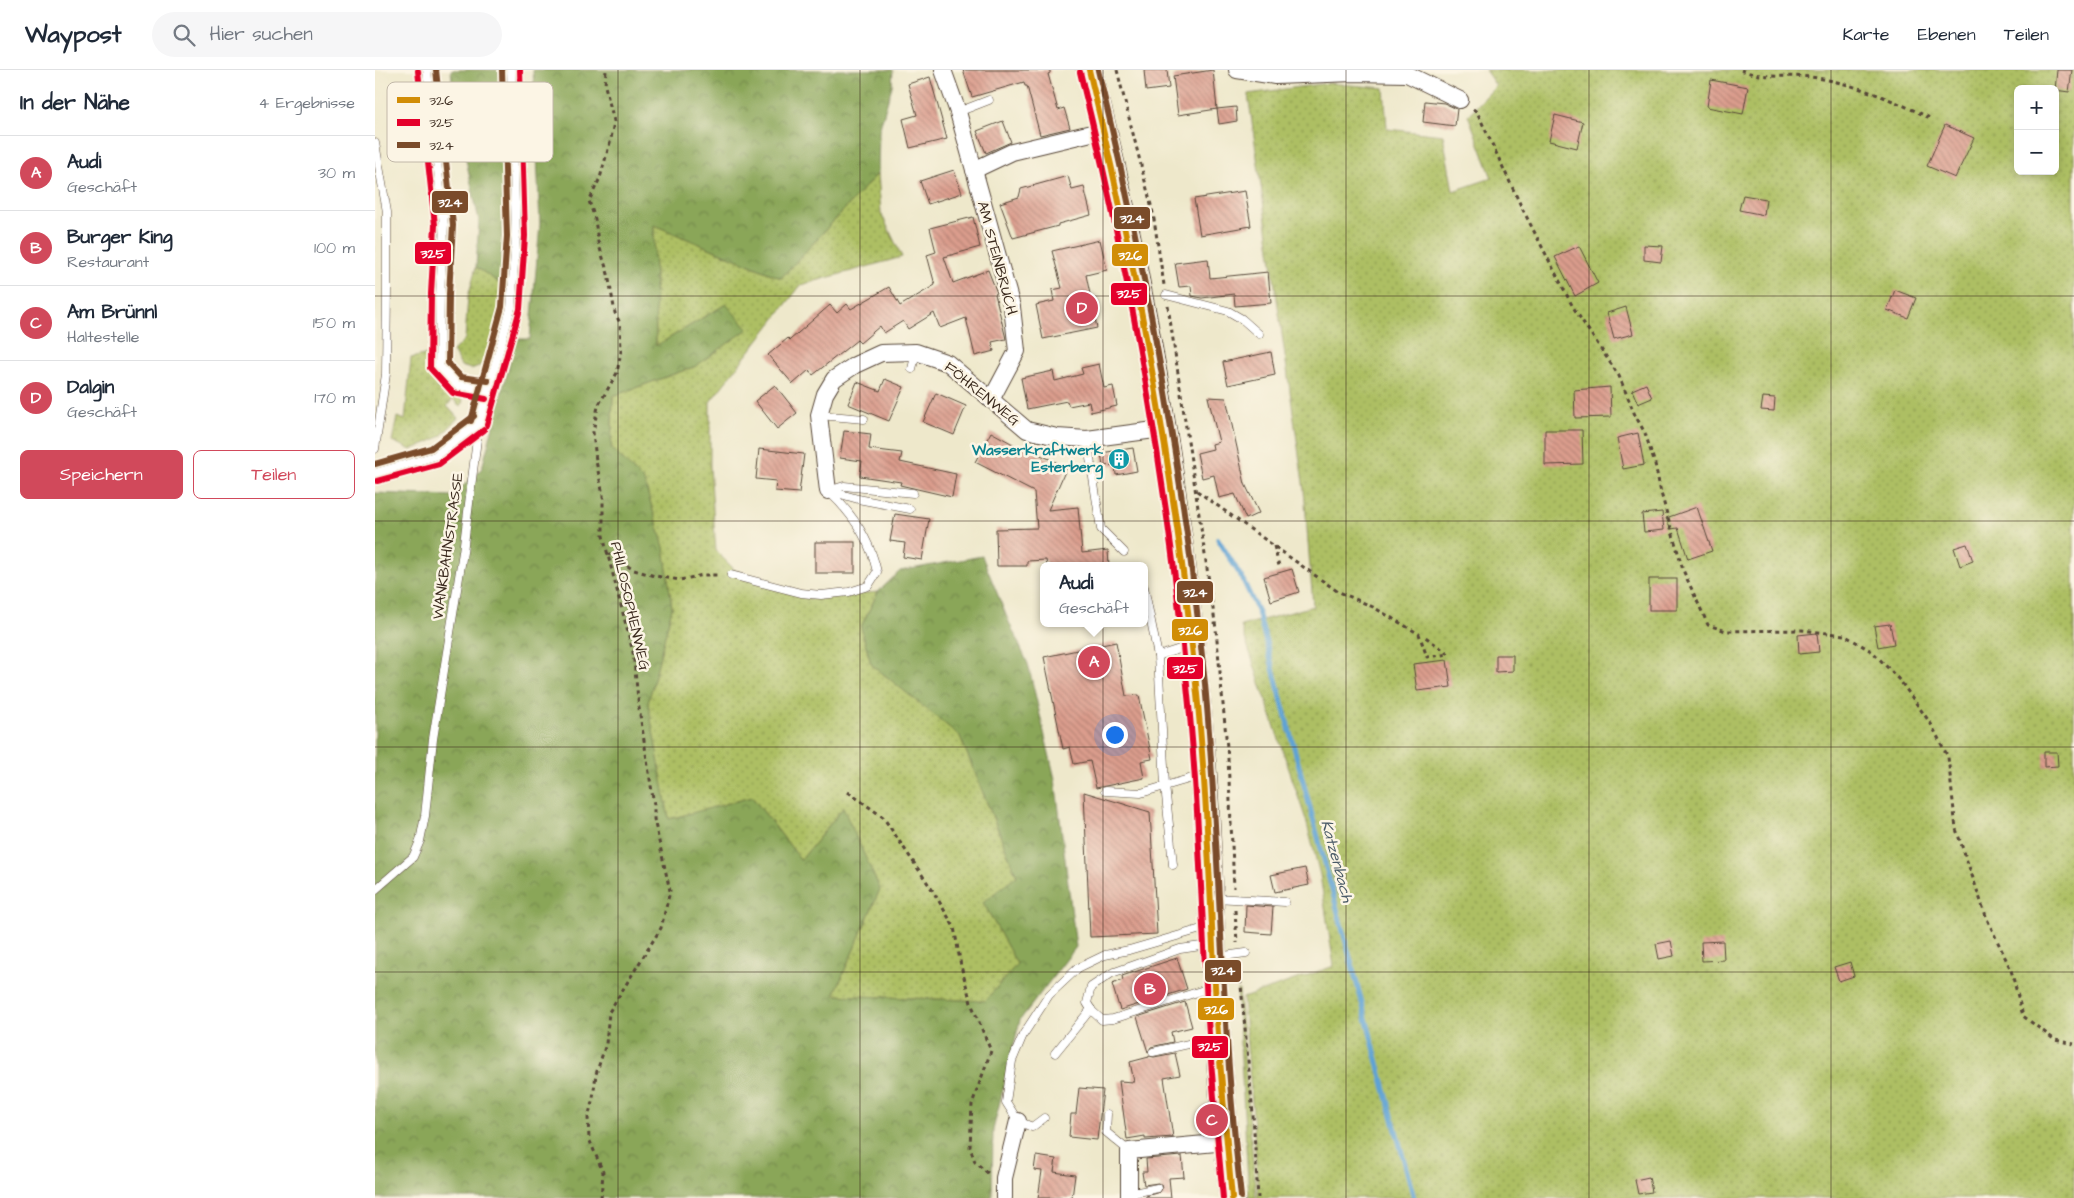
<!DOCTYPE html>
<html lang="de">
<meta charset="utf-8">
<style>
:root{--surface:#fff;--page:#f6f6f7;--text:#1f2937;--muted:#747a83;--line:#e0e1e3;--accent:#d1495b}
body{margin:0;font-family:"Architects Daughter",sans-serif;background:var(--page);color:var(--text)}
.controls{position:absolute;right:15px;top:15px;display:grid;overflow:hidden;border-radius:8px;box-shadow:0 2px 8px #0003}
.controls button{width:45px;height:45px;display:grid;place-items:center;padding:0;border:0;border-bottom:1px solid var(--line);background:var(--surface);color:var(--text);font:25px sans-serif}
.you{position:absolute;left:739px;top:664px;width:18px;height:18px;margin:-12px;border:4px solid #fff;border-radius:50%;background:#1a73e8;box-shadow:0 0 0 8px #1a73e833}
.badge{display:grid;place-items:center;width:32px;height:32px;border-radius:50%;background:var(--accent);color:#fff;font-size:16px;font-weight:700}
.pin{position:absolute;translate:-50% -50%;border:2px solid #fff;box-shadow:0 1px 5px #0006}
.popup{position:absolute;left:665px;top:492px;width:108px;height:65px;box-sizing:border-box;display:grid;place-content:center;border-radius:8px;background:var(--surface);filter:drop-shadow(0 1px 4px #0005);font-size:16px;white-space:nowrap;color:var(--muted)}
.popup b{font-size:19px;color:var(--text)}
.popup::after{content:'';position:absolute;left:50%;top:100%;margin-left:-10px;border:10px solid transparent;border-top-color:var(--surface)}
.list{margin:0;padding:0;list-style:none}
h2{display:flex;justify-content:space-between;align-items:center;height:65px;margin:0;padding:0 20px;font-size:21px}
h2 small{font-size:16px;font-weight:400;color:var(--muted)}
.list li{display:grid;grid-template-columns:32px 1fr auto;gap:15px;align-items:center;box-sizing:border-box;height:75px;padding:0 20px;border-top:1px solid var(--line)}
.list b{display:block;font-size:19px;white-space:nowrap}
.list p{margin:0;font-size:16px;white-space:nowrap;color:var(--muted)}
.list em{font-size:16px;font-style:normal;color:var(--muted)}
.actions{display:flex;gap:10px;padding:15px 20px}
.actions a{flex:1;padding:11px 0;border:1px solid var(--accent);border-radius:8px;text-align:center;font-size:18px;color:var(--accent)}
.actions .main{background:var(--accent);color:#fff}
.icon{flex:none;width:28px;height:28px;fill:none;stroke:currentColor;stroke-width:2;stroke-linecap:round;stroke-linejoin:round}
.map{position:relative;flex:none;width:1699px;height:1128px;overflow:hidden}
header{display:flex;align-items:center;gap:30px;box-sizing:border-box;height:70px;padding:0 25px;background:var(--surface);border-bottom:1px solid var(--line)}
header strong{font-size:24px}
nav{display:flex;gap:28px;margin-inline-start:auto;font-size:18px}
.search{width:350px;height:45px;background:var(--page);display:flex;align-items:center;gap:12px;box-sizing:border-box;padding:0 18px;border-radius:28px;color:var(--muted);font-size:19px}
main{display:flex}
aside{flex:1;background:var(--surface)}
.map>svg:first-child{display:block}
</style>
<header>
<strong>Waypost</strong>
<div class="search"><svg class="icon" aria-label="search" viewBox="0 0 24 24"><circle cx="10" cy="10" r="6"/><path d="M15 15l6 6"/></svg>Hier suchen</div>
<nav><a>Karte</a><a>Ebenen</a><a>Teilen</a></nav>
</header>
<main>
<aside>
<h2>In der Nähe<small>4 Ergebnisse</small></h2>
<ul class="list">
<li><span class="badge">A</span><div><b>Audi</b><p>Geschäft</p></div><em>30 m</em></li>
<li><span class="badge">B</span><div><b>Burger King</b><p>Restaurant</p></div><em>100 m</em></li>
<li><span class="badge">C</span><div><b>Am Brünnl</b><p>Haltestelle</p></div><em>150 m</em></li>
<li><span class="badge">D</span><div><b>Dalgin</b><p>Geschäft</p></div><em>170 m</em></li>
</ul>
<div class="actions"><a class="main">Speichern</a><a>Teilen</a></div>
</aside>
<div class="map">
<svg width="1699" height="1128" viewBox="0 0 1699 1128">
<defs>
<pattern id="green-dots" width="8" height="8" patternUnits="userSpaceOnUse" patternTransform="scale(1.25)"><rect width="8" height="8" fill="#adbf63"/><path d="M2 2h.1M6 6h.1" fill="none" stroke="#8e9b51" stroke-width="1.8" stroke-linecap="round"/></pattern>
<pattern id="forest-crowns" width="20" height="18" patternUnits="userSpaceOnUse" patternTransform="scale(1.25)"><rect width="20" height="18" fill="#8aa659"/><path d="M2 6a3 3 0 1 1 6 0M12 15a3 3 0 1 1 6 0" fill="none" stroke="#728749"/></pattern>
<pattern id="building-back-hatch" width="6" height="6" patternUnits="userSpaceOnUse" patternTransform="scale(1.25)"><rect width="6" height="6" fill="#db9d8d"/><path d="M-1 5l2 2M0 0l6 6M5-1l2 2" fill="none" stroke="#b38073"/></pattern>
</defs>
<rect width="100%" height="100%" fill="#fcf5e5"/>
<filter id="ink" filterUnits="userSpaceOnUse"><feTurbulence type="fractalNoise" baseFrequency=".02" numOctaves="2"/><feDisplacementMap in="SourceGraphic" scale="10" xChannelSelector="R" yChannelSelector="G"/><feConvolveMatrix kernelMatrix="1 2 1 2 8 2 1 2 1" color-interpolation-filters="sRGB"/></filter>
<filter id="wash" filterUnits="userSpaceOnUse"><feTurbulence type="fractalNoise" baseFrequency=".0096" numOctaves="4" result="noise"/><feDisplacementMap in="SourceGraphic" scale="20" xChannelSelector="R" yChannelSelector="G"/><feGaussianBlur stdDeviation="1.12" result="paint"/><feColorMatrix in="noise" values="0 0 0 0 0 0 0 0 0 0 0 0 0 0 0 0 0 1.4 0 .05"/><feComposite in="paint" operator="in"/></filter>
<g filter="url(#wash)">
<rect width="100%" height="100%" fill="#eee8cb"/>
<g fill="url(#green-dots)" stroke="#747440" fill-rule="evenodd">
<path d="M 1110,0 L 1699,0 L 1699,1128 L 883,1128 L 878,1044 L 868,928 L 959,896 L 945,805 L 931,750 L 866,556 L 938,536 L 929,420 L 873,24 L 954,13 L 1009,18 L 1012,59 L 1068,65 L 1078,121 L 1117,108 L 1093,45 L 1121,16 ZM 1643,19 L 1680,19 L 1680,101 L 1643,101 Z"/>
<polygon points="503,103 506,143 527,187 426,215 335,332 335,397 341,481 360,500 435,529 503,522 486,557 496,594 585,666 642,807 608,832 642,894 610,931 459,925 505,819 467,739 426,790 377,727 294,750 273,633 297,538 289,478 269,411 236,378 238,326 321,296 351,234 281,276 279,155 406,208"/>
<polygon points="101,197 126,214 126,229 114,289 109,294 96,299 86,296 78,281 90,269 93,227"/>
<polygon points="53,284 62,318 79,318 88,331 85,337 78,329 72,336 83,348 65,367 36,380 17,371 22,347 30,350 36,288"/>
<polygon points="862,920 864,920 881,1128 874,1128"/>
</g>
<g fill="url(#forest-crowns)" stroke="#62683c">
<polygon points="76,0 124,0 128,107 126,214 101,197 104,151 79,33"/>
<polygon points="158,0 518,0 517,16 504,61 503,103 406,208 279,155 281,276 351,234 373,259 321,296 238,326 236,378 269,411 289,477 297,538 273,633 294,749 377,727 426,790 468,738 505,819 459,925 610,931 642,894 608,832 642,806 585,666 496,594 486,557 503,522 525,501 607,486 633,550 653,594 680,709 701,877 645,950 618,1060 617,1128 0,1128 0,423 78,426 107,398 141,269 155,269 165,154"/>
</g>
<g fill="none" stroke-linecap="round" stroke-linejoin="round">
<polyline stroke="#5fa3d4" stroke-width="5" points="843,469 867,508 883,542 1039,1128"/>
</g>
<g id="blocks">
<g fill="url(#building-back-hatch)">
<polygon points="588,0 675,0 675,3 673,4 683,40 689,38 695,58 665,65 652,16 650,16 649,12 597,27"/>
<polygon points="769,0 792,0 794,18 771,21"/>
<polygon points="838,0 842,39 803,45 798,6"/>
<polygon points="1682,0 1697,0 1694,22 1680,20"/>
<polygon points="555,7 572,69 535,78 528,49 542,45 533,14"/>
<polygon points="1336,10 1373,17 1368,44 1332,37"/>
<polygon points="1050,31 1069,33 1082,39 1080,56 1048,52"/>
<polygon points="861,37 862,51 844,54 842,39"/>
<polygon points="1180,45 1208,52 1202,78 1174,71"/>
<polygon points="628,51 636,72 611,83 602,61"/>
<polygon points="1570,55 1599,68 1580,108 1552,96"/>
<polygon points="579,100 587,123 553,134 545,111"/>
<polygon points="693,106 697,120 709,117 716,145 683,154 683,156 638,168 625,133 644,127 646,119"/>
<polygon points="870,121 876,156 825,165 819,129"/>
<polygon points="1368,125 1391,129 1389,145 1364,140"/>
<polygon points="598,147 605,177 569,187 578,213 613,200 622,223 620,224 631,269 617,272 619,281 600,286 591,248 565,258 559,243 533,259 528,251 509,263 505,256 485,273 482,270 438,305 434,300 418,314 393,285 413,268 415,270 455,235 462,243 472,234 476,239 514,217 525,236 560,215 552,185 561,182 555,158"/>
<polygon points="725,170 732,200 711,205 722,258 668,269 661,235 679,231 677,220 687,218 677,181"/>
<polygon points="1269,175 1288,176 1286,192 1269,190"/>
<polygon points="1204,176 1223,213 1200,226 1180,187"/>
<polygon points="833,189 835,208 893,202 896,233 860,236 859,224 827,228 817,226 816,216 804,217 800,193"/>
<polygon points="1520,220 1541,228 1533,248 1512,240"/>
<polygon points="1251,237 1258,264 1239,269 1232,243"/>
<polygon points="896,282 900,305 853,315 848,292"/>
<polygon points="724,294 729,318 738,316 742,336 716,342 714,332 694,336 692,331 652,339 646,308 678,301 680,311 708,304 706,298"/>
<polygon points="510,309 529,317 514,351 473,334 482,312 505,321"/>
<polygon points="1271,314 1277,328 1263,334 1257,320"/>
<polygon points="400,315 422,343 402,359 380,331"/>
<polygon points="1235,317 1236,347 1200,348 1199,320"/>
<polygon points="561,323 591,336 579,365 548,352"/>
<polygon points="833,327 851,328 870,414 884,443 871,449 860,424 844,428 839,405 827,408 822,383 838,379 837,374 844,372"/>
<polygon points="1388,327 1400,328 1399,341 1386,340"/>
<polygon points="1170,360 1207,360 1208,394 1170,395"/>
<polygon points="469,361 496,364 494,379 527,383 525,392 581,404 577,427 525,415 526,412 485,406 487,391 465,388"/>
<polygon points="616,362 647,379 648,377 692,397 673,440 703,437 707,483 733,480 734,496 672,496 671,490 652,491 652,496 622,496 621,459 662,458 659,422 600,392"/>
<polygon points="1263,363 1269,395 1248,399 1242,368"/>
<polygon points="758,378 762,401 741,405 740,395 728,396 726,383"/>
<polygon points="384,379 429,384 424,423 400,421 401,411 381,409"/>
<polygon points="1322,437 1337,481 1313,489 1303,458 1296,459 1291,448"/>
<polygon points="1287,442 1289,460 1269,462 1267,444"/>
<polygon points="520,444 554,449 547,490 528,487 530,473 515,471"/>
<rect x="440" y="472" width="40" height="31"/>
<polygon points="1592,474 1598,491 1585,496 1579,478"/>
<polygon points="917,499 924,522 896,531 889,507"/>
<rect x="1274" y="509" width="28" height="31"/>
<polygon points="1515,554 1519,574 1503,577 1499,556"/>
<polygon points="1442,563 1444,582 1424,584 1423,565"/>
<polygon points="741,572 751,626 764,625 777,689 766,691 769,708 721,718 715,691 699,694 695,677 688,679 669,587"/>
<polygon points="1121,585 1138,585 1138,601 1121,602"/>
<polygon points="1072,590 1076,617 1042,621 1038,594"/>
<polygon points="1669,682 1682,682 1683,696 1669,697"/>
<polygon points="709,722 775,742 782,864 715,867"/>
<polygon points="930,798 934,815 900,822 896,805"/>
<polygon points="871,835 898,837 896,864 870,862"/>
<polygon points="1296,871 1299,886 1284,889 1281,874"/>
<polygon points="1348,871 1349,890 1327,891 1326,872"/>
<polygon points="802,888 812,919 745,940 737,914 748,910 747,906"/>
<polygon points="1475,892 1479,906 1464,911 1459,897"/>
<polygon points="810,932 817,957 796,962 798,972 776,977 773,982 762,947"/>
<polygon points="800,983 805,1005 789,1008 798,1067 770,1069 770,1066 752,1069 744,1011 759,1012 755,992 774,987 774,986 779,987"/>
<polygon points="704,1018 728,1020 722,1070 694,1067 696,1044 701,1044"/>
<polygon points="661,1086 681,1089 679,1102 700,1105 697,1128 663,1128 667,1101 659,1100"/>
<polygon points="807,1086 809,1107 794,1108 796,1128 771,1128 771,1126 785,1122 788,1117 783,1113 769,1115 767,1102 772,1102 771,1089"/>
<polygon points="1274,1107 1277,1122 1263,1124 1260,1110"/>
</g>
</g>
</g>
<g filter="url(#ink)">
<use href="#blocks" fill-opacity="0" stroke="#564638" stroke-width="1"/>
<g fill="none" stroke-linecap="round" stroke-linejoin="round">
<g stroke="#564638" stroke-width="9">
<g id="service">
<polyline points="52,0 69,155 65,224 64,296 82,315 112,320"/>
<polyline points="583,42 614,30"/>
<polyline points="0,73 12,142 12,218 11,304 0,379"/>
<polyline points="791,225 853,241 867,249 884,264"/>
<polyline points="537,299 541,282"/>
<polyline points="444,345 489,349"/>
<polyline points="712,369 726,459 749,482"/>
<polyline points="0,403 60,386 104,353"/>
<polyline points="453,421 469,416 538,423"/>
<polyline points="455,421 483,429 535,439"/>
<path d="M 356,505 L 426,523 L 446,525 L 474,522 L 493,516 L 502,502 C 495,469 477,443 453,421"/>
<polyline points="769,517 783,586 790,715 798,795"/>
<polyline points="783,586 814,576"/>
<polyline points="730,721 766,723 824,706"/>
<polyline points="0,820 38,787 45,771 50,746 58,669 88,482 104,353 136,238 141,166 136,0"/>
<polyline points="840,828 910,832"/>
<polyline points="833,875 805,879 737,903 716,917 712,933 717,941 727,950 738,949 835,918"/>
<polyline points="841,887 871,883"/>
<polyline points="778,982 840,968"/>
<polyline points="680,983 716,939"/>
<polyline points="732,1044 731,1062 754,1081"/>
<polyline points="669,1048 657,1057 643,1051 631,1032 637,991 648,965 674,925 703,898 730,885 754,880 833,857"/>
<polyline points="754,1124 782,1118"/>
</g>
</g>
<g stroke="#564638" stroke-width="18">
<g id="minor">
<polyline points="568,0 583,42 637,237 642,281 616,330"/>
<polyline points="862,0 900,6 979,3 1032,4 1085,30"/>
<polyline points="599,100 637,82 729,60"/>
<polyline points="453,421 444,345 450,324 459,309 480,295 506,283 541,282 573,293 652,360 682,367 712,369 787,359"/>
<polyline points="629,1128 629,1108 643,1051"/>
<polyline points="754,1128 754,1081 852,1072"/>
</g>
</g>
<g stroke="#564638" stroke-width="27">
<path id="primary" d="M 714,0 C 773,230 811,468 829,705 C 835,793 837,881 843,968 C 846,1022 852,1075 857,1128"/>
</g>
<g stroke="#564638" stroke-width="3" stroke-dasharray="4 4" stroke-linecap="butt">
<polyline points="742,0 778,143 789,215"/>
<path d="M 1366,0 C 1387,9 1412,5 1435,7 C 1476,12 1518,30 1555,48"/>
<polyline points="1098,39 1102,42 1147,138 1198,237 1244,306 1260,345 1270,363 1280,394 1286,423 1308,500 1333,555 1351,561 1427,560 1469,565 1498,582 1526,612 1556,654 1573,687 1581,759 1612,849 1636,900 1648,946 1680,970 1699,974"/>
<polyline points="793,236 841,559 853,688 859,818"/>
<polyline points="822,421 962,521 998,537 1044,564 1052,587 1074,584 1049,566"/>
<polyline points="899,476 904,496"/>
<polyline points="232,483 259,500 280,506 305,510 328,505 344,505"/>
<polyline points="473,722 508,747 558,821 579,857 586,896 596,933 616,981 597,1034 595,1077 600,1092 614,1104"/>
<polyline points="860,840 862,873"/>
<polyline points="864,894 878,1044 883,1128"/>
<polyline points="226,1128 228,1102 214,1069 213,1048 218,1028 221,1004 231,974 234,942 286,858 295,821 279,749 279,735 264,638 258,582 228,466 228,425 221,391 218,362 223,336 242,303 246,281 245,253 240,243 233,204 223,172 220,149 214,131 225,108 236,69 239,51 230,16 231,0"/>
</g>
<use href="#service" stroke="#fff" stroke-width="8"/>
<use href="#minor" stroke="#fff" stroke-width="16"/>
<use href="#primary" stroke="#fff" stroke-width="25"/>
<g stroke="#fcf5e5" stroke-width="10">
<path id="bus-1" d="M 714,0 C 763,203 800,407 821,614 C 832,721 835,827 841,934 C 845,999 851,1063 857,1128"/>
</g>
<g stroke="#fcf5e5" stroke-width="10">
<g id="bus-2">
<polyline points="43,1 60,155 56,224 55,298 78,323 111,329"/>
<path d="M 705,2 C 755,204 792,408 812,615 C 823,721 826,828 832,934 C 836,999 842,1064 848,1128"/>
<polyline points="112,355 145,239 150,166 145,0"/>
<polyline points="2,411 64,394 109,360"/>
</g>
</g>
<g stroke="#fcf5e5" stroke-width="10">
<g id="bus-3">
<polyline points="61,0 78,155 74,224 73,293 86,307 113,311"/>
<path d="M 723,0 C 772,202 809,406 830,614 C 840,720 843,827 850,933 C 853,998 859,1063 866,1127"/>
<polyline points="96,351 127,237 132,166 127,0"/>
<polyline points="0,394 56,378 99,346"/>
</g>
</g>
<use href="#bus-1" stroke="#d18d06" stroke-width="6"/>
<use href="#bus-2" stroke="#e4002b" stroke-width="6"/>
<use href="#bus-3" stroke="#7a4b2a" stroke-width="6"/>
</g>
</g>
<path fill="none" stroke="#3b2a1e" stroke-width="1" stroke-opacity="0.55" d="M 243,0 L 243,1128M 485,0 L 485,1128M 728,0 L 728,1128M 971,0 L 971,1128M 1214,0 L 1214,1128M 1456,0 L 1456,1128M 0,226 L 1699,226M 0,451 L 1699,451M 0,677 L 1699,677M 0,902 L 1699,902"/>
<defs>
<g id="building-disc" transform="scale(1.125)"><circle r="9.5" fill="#0f9aa8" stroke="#fcf5e5"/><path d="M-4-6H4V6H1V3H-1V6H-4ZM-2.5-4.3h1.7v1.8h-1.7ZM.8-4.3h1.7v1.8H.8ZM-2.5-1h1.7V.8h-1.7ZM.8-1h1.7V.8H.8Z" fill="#fff"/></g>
</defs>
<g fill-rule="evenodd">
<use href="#building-disc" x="744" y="389"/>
</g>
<g text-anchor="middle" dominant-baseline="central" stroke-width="5" stroke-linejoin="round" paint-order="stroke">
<g font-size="15" fill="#3b2a1e" stroke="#fcf5e5">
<text transform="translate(622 188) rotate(75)">AM STEINBRUCH</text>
<text transform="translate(607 324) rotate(39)">FÖHRENWEG</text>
<text transform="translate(73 476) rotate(-82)">WANKBAHNSTRASSE</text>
<text transform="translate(255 536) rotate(77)">PHILOSOPHENWEG</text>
</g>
<g font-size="15" font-weight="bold" fill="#0d838f" stroke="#fcf5e5" text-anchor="end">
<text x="728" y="380">Wasserkraftwerk<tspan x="728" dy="17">Esterberg</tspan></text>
</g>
<g font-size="16" font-style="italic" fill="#495a67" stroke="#fcf5e5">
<text transform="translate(962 791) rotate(75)">Katzenbach</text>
</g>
</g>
<rect x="12" y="12" width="166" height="80" rx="8" fill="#fcf5e5" stroke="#c2b8a9" stroke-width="1"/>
<rect x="22" y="27" width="23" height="6" fill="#d18d06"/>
<rect x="22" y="49" width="23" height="7" fill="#e4002b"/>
<rect x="22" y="72" width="23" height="6" fill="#7a4b2a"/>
<g font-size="14" fill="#3b2a1e">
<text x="54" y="35">326</text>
<text x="54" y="57">325</text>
<text x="54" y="80">324</text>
</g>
<g stroke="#fcf5e5" stroke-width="2">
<rect x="56" y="120" width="38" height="24" rx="5" fill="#7a4b2a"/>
<rect x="738" y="136" width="38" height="24" rx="5" fill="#7a4b2a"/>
<rect x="39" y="171" width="38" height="24" rx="5" fill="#e4002b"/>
<rect x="736" y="173" width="38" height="24" rx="5" fill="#d18d06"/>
<rect x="735" y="212" width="38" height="24" rx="5" fill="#e4002b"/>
<rect x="801" y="510" width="38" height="24" rx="5" fill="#7a4b2a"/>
<rect x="796" y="548" width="38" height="24" rx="5" fill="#d18d06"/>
<rect x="791" y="586" width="38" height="24" rx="5" fill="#e4002b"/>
<rect x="829" y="889" width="38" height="24" rx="5" fill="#7a4b2a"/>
<rect x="822" y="927" width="38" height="24" rx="5" fill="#d18d06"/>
<rect x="816" y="965" width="38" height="24" rx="5" fill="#e4002b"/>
</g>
<g font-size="14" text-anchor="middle" font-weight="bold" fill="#fff">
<text x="75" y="137">324</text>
<text x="757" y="153">324</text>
<text x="58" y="188">325</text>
<text x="755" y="190">326</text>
<text x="754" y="228">325</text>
<text x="820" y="527">324</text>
<text x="815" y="565">326</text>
<text x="810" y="603">325</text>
<text x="848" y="905">324</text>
<text x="841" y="944">326</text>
<text x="835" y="981">325</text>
</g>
</svg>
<div class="controls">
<button>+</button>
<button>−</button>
</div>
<div class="you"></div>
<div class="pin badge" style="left:719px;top:592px">A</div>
<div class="popup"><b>Audi</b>Geschäft</div>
<div class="pin badge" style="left:775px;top:919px">B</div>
<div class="pin badge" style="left:837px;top:1050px">C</div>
<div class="pin badge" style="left:707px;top:238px">D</div>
</div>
</main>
